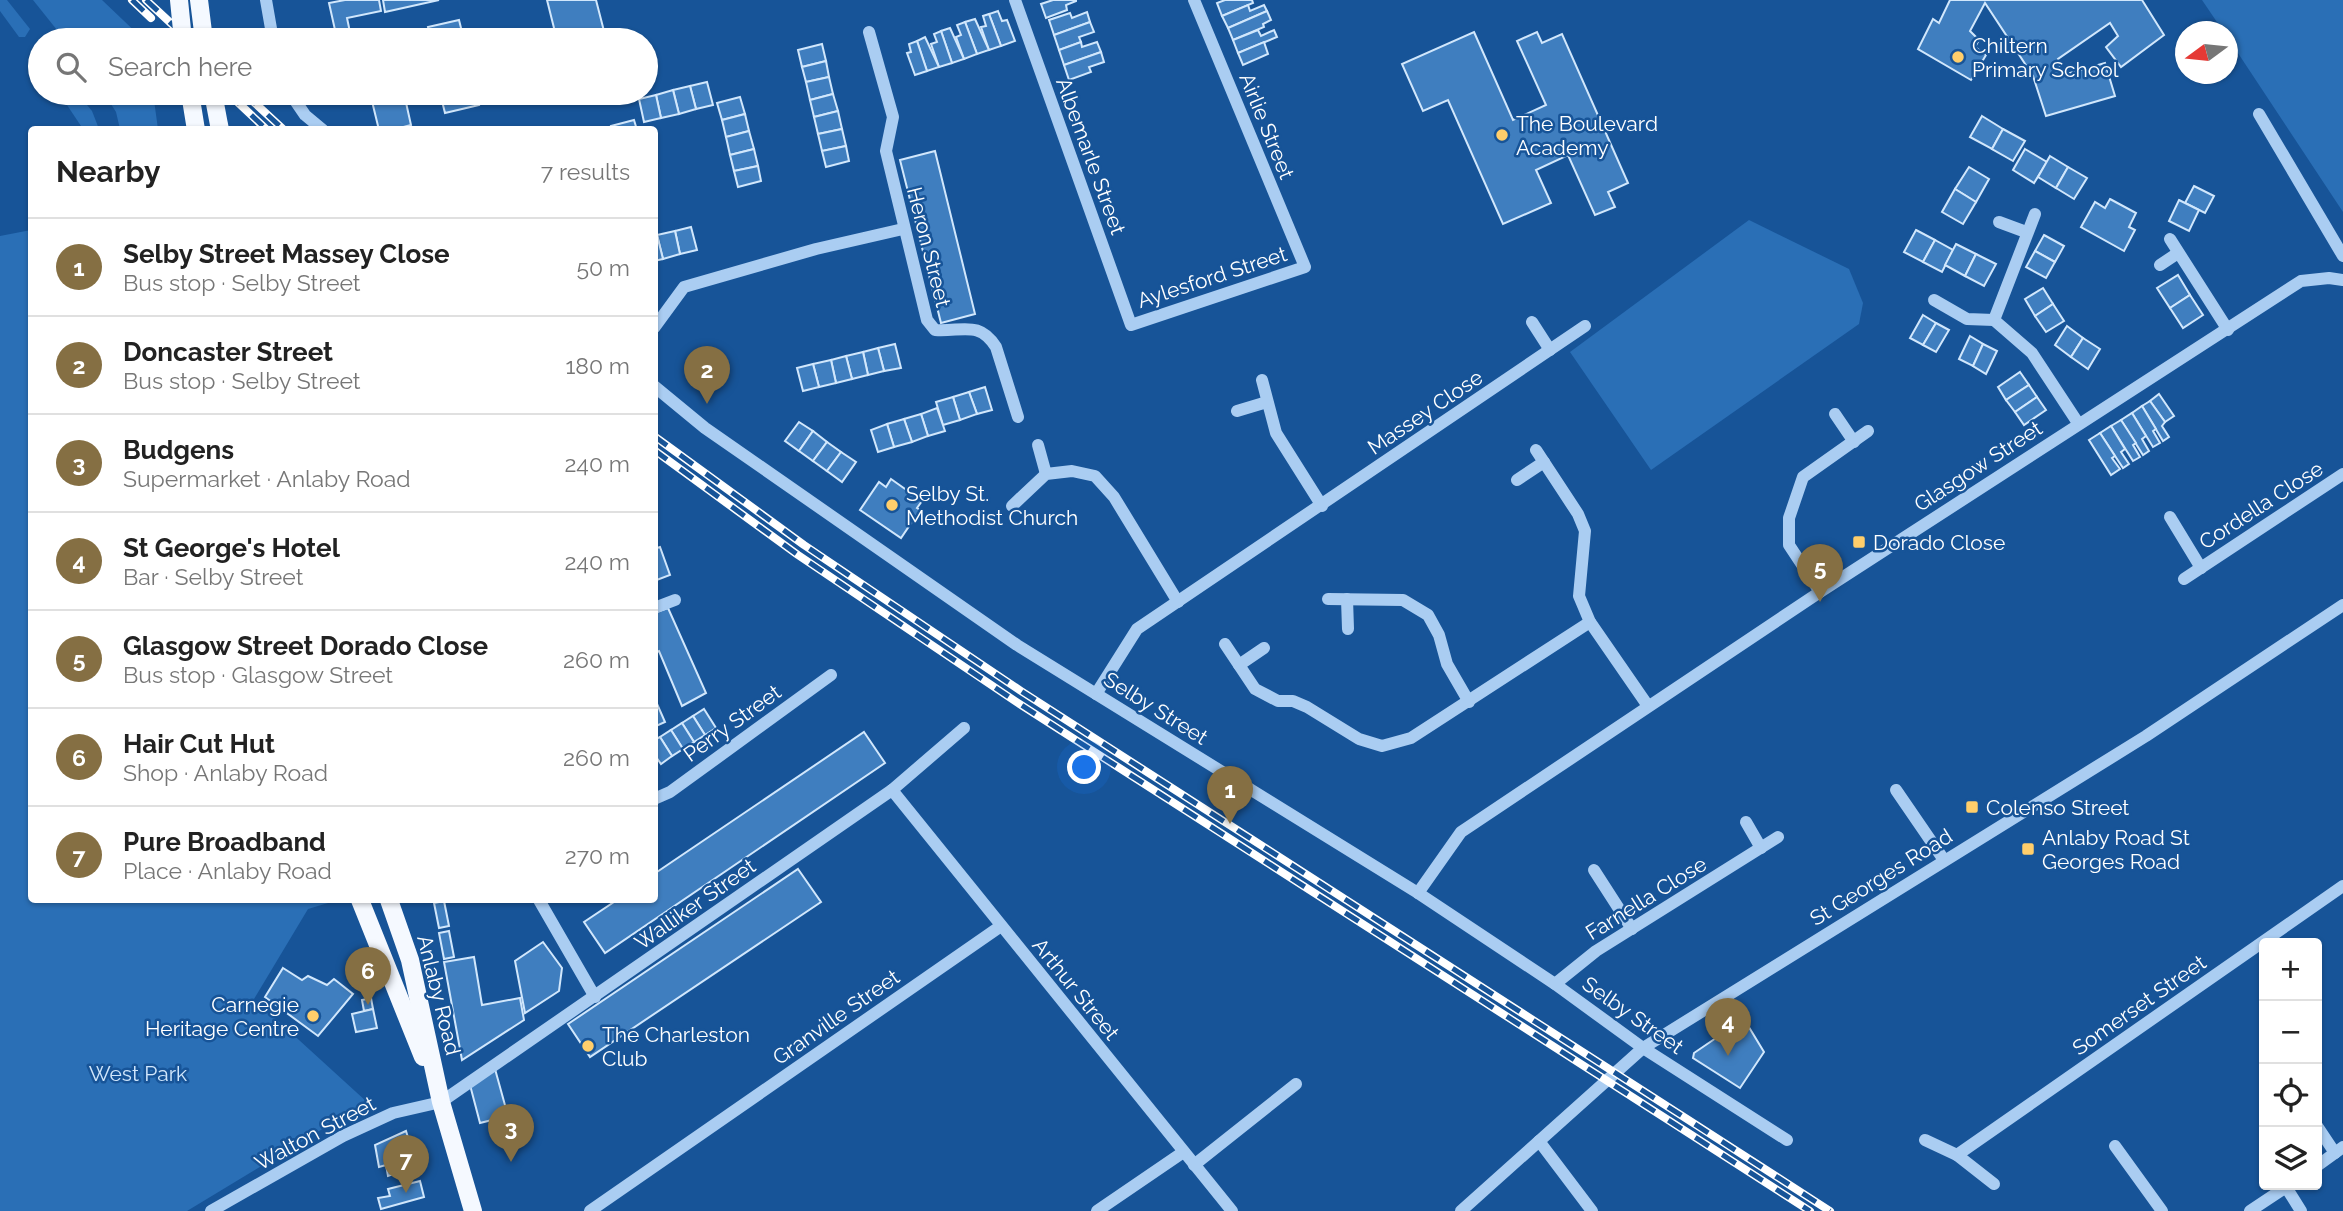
<!DOCTYPE html>
<meta charset="utf-8">
<style>
:root{--surface:#fff;--page:#f6f6f6;--text:#222;--muted:#767676;--line:#e0e0e0;--accent:#856f43}
body{margin:0;font-family:Raleway,sans-serif;background:var(--page);color:var(--text)}
.controls{position:absolute;right:21px;bottom:21px;display:grid;overflow:hidden;border-radius:7px;box-shadow:0 2px 5px #0004}
.controls button{width:63px;height:63px;display:grid;place-items:center;padding:0;border:0;border-bottom:2px solid var(--line);background:var(--surface);color:var(--text);font:35px sans-serif}
.compass{position:absolute;left:2175px;top:21px;width:63px;height:63px;border-radius:50%;background:var(--surface);box-shadow:0 2px 5px #0004;rotate:255deg}
.you{position:absolute;left:1085px;top:768px;width:24px;height:24px;margin:-18px;border:5px solid #fff;border-radius:50%;background:#1a73e8;box-shadow:0 0 0 10px #1a73e833}
.badge{display:grid;place-items:center;width:46px;height:46px;border-radius:50%;background:var(--accent);color:#fff;font-size:23px;font-weight:700}
.pin{position:absolute;translate:-50% -58px;filter:drop-shadow(0 2px 4px #0008)}
.pin::after{content:'';position:absolute;top:37px;width:24px;height:21px;background:inherit;clip-path:polygon(0 0,100% 0,50% 100%)}
.list{margin:0;padding:0;list-style:none}
h2{display:flex;justify-content:space-between;align-items:center;height:91px;margin:0;padding:0 28px;font-size:30px}
h2 small{font-size:23px;font-weight:400;color:var(--muted)}
.list li{display:grid;grid-template-columns:46px 1fr auto;gap:21px;align-items:center;box-sizing:border-box;height:98px;padding:0 28px;border-top:2px solid var(--line)}
.list b{display:block;font-size:26px;white-space:nowrap}
.list p{margin:0;font-size:23px;white-space:nowrap;color:var(--muted)}
.list em{font-size:23px;font-style:normal;color:var(--muted)}
.icon{flex:none;width:38px;height:38px;fill:none;stroke:currentColor;stroke-width:2;stroke-linecap:round;stroke-linejoin:round}
.map{position:relative;flex:none;width:2343px;height:1211px;overflow:hidden}
.search{position:absolute;background:var(--surface);box-shadow:0 2px 5px #0004;left:28px;top:28px;width:630px;height:77px;display:flex;align-items:center;gap:18px;box-sizing:border-box;padding:0 24px;border-radius:38px;color:var(--muted);font-size:26px}
.panel{position:absolute;background:var(--surface);box-shadow:0 2px 5px #0004;left:28px;top:126px;width:630px;height:777px;border-radius:7px}
.map>svg:first-child{display:block}
</style>
<div class="map">
<svg width="2343" height="1211" viewBox="0 0 2343 1211">
<rect width="100%" height="100%" fill="#175498"/>
<g fill="#2a6fb6">
<polygon points="0,0 7,0 30,29 25,37 19,37 0,11"/>
<polygon points="33,0 102,0 144,40 65,40"/>
<polygon points="2202,0 2343,0 2343,212 2228,38 2228,32 2223,31"/>
<polygon points="59,93 77,93 92,111 99,129 83,129"/>
<polygon points="104,93 153,93 158,129 120,129 116,112"/>
<polygon points="1749,220 1849,269 1863,303 1859,324 1651,470 1570,352"/>
<polygon points="31,230 32,900 327,900 328,903 308,909 254,999 367,1102 187,1211 0,1211 0,236"/>
</g>
<g fill="#3f7ebf" stroke="#d1e7fc" stroke-width="2">
<polygon points="345,0 379,0 381,11 347,18 351,37 337,39 329,3"/>
<polygon points="383,0 439,0 385,12"/>
<polygon points="547,0 596,0 605,35 583,40 557,40"/>
<polygon points="1053,0 1076,0 1076,1 1066,5 1067,10 1046,18 1041,4"/>
<polygon points="1225,0 1252,0 1253,3 1222,16 1217,3"/>
<polygon points="1950,0 2142,0 2164,35 2121,67 2106,47 2118,36 2110,23 2058,59 2063,75 2105,63 2115,96 2046,116 2033,76 1985,3 1970,31 1979,40 1975,47 1986,55 1971,80 1918,49 1933,19 1939,23"/>
<polygon points="1248,5 1250,11 1264,5 1267,11 1228,28 1222,16"/>
<polygon points="998,11 1002,21 1007,20 1015,41 1001,46 989,14"/>
<polygon points="1267,11 1271,20 1263,24 1264,27 1233,40 1228,28"/>
<polygon points="1087,12 1090,22 1054,35 1049,20 1070,13 1072,18"/>
<polygon points="989,14 1001,46 989,50 981,27 986,26 983,16"/>
<polygon points="975,19 989,50 977,54 965,22"/>
<polygon points="459,20 464,40 431,40 428,27"/>
<polygon points="965,22 977,54 964,59 956,37 961,35 957,25"/>
<polygon points="1090,22 1094,32 1079,37 1081,42 1059,50 1054,35"/>
<polygon points="950,28 964,59 952,63 941,31"/>
<polygon points="1258,30 1261,36 1274,30 1277,37 1238,53 1233,40"/>
<polygon points="941,31 952,63 939,67 931,44 937,42 934,34"/>
<polygon points="1474,32 1513,120 1546,105 1517,41 1537,32 1542,43 1562,34 1628,183 1608,192 1615,207 1595,215 1568,155 1536,170 1551,203 1503,224 1448,100 1423,111 1402,64"/>
<polygon points="925,37 939,67 927,71 917,41"/>
<polygon points="917,41 927,71 915,75 907,53 911,52 909,44"/>
<polygon points="1081,42 1082,47 1097,42 1101,52 1064,65 1059,50"/>
<polygon points="1264,42 1268,54 1243,65 1238,53"/>
<polygon points="822,44 826,61 802,67 798,50"/>
<polygon points="1101,52 1104,62 1089,67 1091,72 1069,80 1064,65"/>
<polygon points="826,61 829,77 806,82 802,67"/>
<polygon points="829,77 833,94 810,100 806,82"/>
<polygon points="707,82 713,105 696,109 690,86"/>
<polygon points="690,86 696,109 679,114 673,90"/>
<polygon points="673,90 679,114 661,118 656,95"/>
<polygon points="370,93 429,93 405,98 411,125 392,130 379,130"/>
<polygon points="440,93 476,93 479,105 445,113"/>
<polygon points="833,94 838,111 814,117 810,100"/>
<polygon points="656,95 661,118 644,122 639,99"/>
<polygon points="740,97 745,114 722,120 717,103"/>
<polygon points="838,111 842,129 818,134 814,117"/>
<polygon points="745,114 749,131 726,137 722,120"/>
<polygon points="1982,116 2003,129 1992,149 1970,137"/>
<polygon points="634,120 637,130 612,130 611,126"/>
<polygon points="842,129 846,146 822,151 818,134"/>
<polygon points="2003,129 2025,141 2013,161 1992,149"/>
<polygon points="749,131 754,149 730,155 726,137"/>
<polygon points="846,146 849,161 826,167 822,151"/>
<polygon points="754,149 758,166 734,171 730,155"/>
<polygon points="2025,149 2047,162 2034,183 2013,170"/>
<polygon points="935,151 975,314 941,323 900,160"/>
<polygon points="2050,156 2068,167 2056,188 2038,177"/>
<polygon points="758,166 761,181 738,187 734,171"/>
<polygon points="1969,167 1989,179 1976,202 1955,189"/>
<polygon points="2068,167 2087,178 2074,199 2056,188"/>
<polygon points="2194,186 2214,196 2205,213 2185,203"/>
<polygon points="1955,189 1976,202 1963,224 1942,212"/>
<polygon points="2110,199 2136,213 2129,227 2135,230 2124,251 2081,227 2095,202 2105,208"/>
<polygon points="2179,200 2199,210 2189,231 2169,221"/>
<polygon points="691,227 697,250 680,254 675,231"/>
<polygon points="1916,230 1935,240 1923,262 1904,252"/>
<polygon points="675,231 680,254 663,259 657,235"/>
<polygon points="657,235 663,259 654,261 654,236"/>
<polygon points="2044,235 2064,246 2055,262 2035,251"/>
<polygon points="1935,240 1953,250 1942,272 1923,262"/>
<polygon points="1956,244 1976,254 1965,276 1945,265"/>
<polygon points="2035,251 2055,262 2046,278 2026,267"/>
<polygon points="1976,254 1996,264 1984,286 1965,276"/>
<polygon points="2178,275 2190,295 2170,308 2157,288"/>
<polygon points="2043,288 2053,304 2035,316 2025,299"/>
<polygon points="2190,295 2203,315 2183,328 2170,308"/>
<polygon points="2053,304 2064,321 2046,332 2035,316"/>
<polygon points="1923,315 1936,323 1923,345 1910,338"/>
<polygon points="1936,323 1949,330 1936,352 1923,345"/>
<polygon points="2067,326 2083,338 2071,357 2055,345"/>
<polygon points="1970,336 1983,344 1973,366 1959,359"/>
<polygon points="2083,338 2100,349 2088,369 2071,357"/>
<polygon points="895,344 901,368 884,371 878,348"/>
<polygon points="1983,344 1997,351 1986,374 1973,366"/>
<polygon points="878,348 884,371 868,375 863,352"/>
<polygon points="863,352 868,375 852,379 846,356"/>
<polygon points="846,356 852,379 836,383 831,360"/>
<polygon points="831,360 836,383 819,387 813,364"/>
<polygon points="813,364 819,387 803,391 797,368"/>
<polygon points="2020,372 2029,385 2006,400 1998,387"/>
<polygon points="2029,385 2037,397 2015,412 2006,400"/>
<polygon points="985,387 992,410 977,414 969,392"/>
<polygon points="969,392 977,414 960,420 953,397"/>
<polygon points="2159,394 2174,416 2165,422 2150,401"/>
<polygon points="953,397 960,420 943,425 936,402"/>
<polygon points="2037,397 2046,410 2024,425 2015,412"/>
<polygon points="2150,401 2165,422 2162,426 2169,437 2163,441 2142,406"/>
<polygon points="2142,406 2156,429 2153,431 2160,443 2153,447 2132,413"/>
<polygon points="937,408 945,431 928,436 921,414"/>
<polygon points="2132,413 2146,436 2142,439 2149,451 2143,455 2121,420"/>
<polygon points="921,414 928,436 912,442 904,419"/>
<polygon points="904,419 912,442 894,447 887,424"/>
<polygon points="2121,420 2136,443 2133,445 2140,457 2133,461 2111,426"/>
<polygon points="799,422 813,431 799,451 785,441"/>
<polygon points="887,424 894,447 878,452 871,430"/>
<polygon points="2111,426 2125,449 2121,452 2129,464 2123,468 2100,433"/>
<polygon points="813,431 827,442 813,461 799,451"/>
<polygon points="2100,433 2115,456 2112,458 2120,469 2111,475 2089,440"/>
<polygon points="827,442 841,452 827,471 813,461"/>
<polygon points="841,452 856,462 842,482 827,471"/>
<polygon points="891,479 922,501 917,508 920,510 901,538 860,510 879,482 886,487"/>
<polygon points="660,547 670,575 654,581 654,549"/>
<polygon points="668,608 706,693 682,706 659,651 654,653 654,613"/>
<polygon points="654,697 665,722 654,727"/>
<polygon points="704,709 716,728 705,735 693,716"/>
<polygon points="693,716 705,735 694,742 682,723"/>
<polygon points="682,723 694,742 683,749 671,730"/>
<polygon points="671,730 683,749 672,756 660,737"/>
<polygon points="864,732 885,763 605,953 584,922 617,900 654,900 654,874"/>
<polygon points="660,737 672,756 661,764 654,754 654,740"/>
<polygon points="798,869 821,902 590,1057 568,1024"/>
<polygon points="444,901 449,926 439,928 434,903"/>
<polygon points="449,931 454,957 444,959 439,933"/>
<polygon points="543,942 562,968 559,991 525,1013 515,961"/>
<polygon points="474,957 482,1005 520,998 524,1020 462,1060 444,962"/>
<polygon points="283,968 302,980 308,976 327,985 334,979 353,994 318,1036 265,997"/>
<polygon points="371,998 373,1009 364,1011 362,1000"/>
<polygon points="373,1009 377,1028 356,1032 352,1014"/>
<polygon points="1744,1019 1764,1052 1740,1088 1693,1058 1694,1053"/>
<polygon points="495,1069 508,1116 480,1123 470,1085"/>
<polygon points="406,1131 417,1166 388,1176 386,1165 379,1167 375,1145"/>
<polygon points="420,1181 424,1197 381,1209 378,1198 390,1196 388,1189"/>
</g>
<g fill="none" stroke-linecap="round" stroke-linejoin="round">
<g stroke="#aacdf2" stroke-width="12">
<polyline points="266,0 273,40"/>
<polyline points="1015,0 1131,325 1305,267 1194,0"/>
<path d="M 869,32 L 893,117 L 886,151 L 927,320 L 935,330 C 962,332 979,320 996,347 L 1018,417"/>
<polyline points="290,93 305,115 323,130"/>
<polyline points="2259,114 2343,256"/>
<polyline points="2035,214 1994,320 2032,353 2078,423"/>
<polyline points="1999,222 2026,232"/>
<polyline points="2170,239 2228,330"/>
<polyline points="2160,265 2178,253"/>
<polyline points="1934,300 1967,319 1994,320"/>
<polyline points="1532,322 1550,350"/>
<polyline points="654,328 684,287 816,249 903,229"/>
<polyline points="1262,380 1276,433 1322,506"/>
<polyline points="654,386 705,428 1017,645 1418,893 1555,984 1643,1048 1787,1140"/>
<polyline points="1237,411 1267,402"/>
<polyline points="1835,414 1854,442"/>
<polyline points="1038,445 1046,474"/>
<polyline points="1536,450 1578,514 1585,531 1579,596 1590,622 1648,706"/>
<polyline points="1517,480 1544,462"/>
<polyline points="1012,506 1046,474 1072,471 1095,476 1114,497 1178,602"/>
<polyline points="2170,517 2201,568"/>
<polyline points="2184,579 2343,474"/>
<polyline points="1820,592 1789,545 1789,518 1803,477 1868,431"/>
<polyline points="1328,599 1403,600 1428,615 1439,635 1447,664 1469,702"/>
<polyline points="1347,599 1348,629"/>
<polyline points="654,608 675,600"/>
<polyline points="1225,644 1255,689 1278,701 1293,701 1307,707 1359,739 1382,746 1411,738 1590,622"/>
<polyline points="1239,665 1264,648"/>
<polyline points="1096,694 1137,629 1585,326"/>
<polyline points="892,790 1232,1211"/>
<polyline points="1896,790 1944,860"/>
<polyline points="654,799 670,792 831,675"/>
<polyline points="1746,822 1761,848"/>
<polyline points="1594,870 1632,929"/>
<polyline points="1418,893 1461,832 1820,592 2301,281 2329,278 2343,280"/>
<polyline points="539,900 595,997"/>
<polyline points="1555,984 1596,951 1778,837"/>
<polyline points="2317,1126 2335,1153"/>
<polyline points="1925,1140 1957,1155 1994,1184"/>
<polyline points="1539,1141 1592,1211"/>
<polyline points="2115,1146 2162,1211"/>
<polyline points="1957,1155 2343,886"/>
<polyline points="1194,1165 1296,1084"/>
<polyline points="2317,1166 2343,1147"/>
<polyline points="2286,1187 2301,1211"/>
<polyline points="211,1211 343,1136 393,1113 441,1102 892,790 964,728"/>
<polyline points="590,1211 1001,926"/>
<polyline points="1097,1211 1182,1153"/>
<polyline points="1461,1211 1643,1048 2146,736 2343,605"/>
<polyline points="2250,1211 2289,1185"/>
</g>
<g stroke="#f5f9ff" stroke-width="18">
<polyline points="199,0 204,40"/>
<polyline points="190,93 196,130"/>
<polyline points="213,93 220,130"/>
<polyline points="360,900 423,1057"/>
<polyline points="389,900 410,960 441,1102 473,1211"/>
</g>
<g stroke="#fff" stroke-width="8">
<g id="rail">
<polyline points="132,0 151,18"/>
<polyline points="146,0 189,40"/>
<polyline points="228,93 267,130"/>
<polyline points="244,93 284,130"/>
<polyline points="654,436 804,545 1021,691 1830,1211"/>
<polyline points="654,450 798,555 1015,701 1810,1211"/>
</g>
</g>
<use href="#rail" stroke="#175498" stroke-width="5" stroke-dasharray="16" stroke-linecap="butt"/>
<polyline stroke="#f5f9ff" stroke-width="18" points="179,0 183,40"/>
</g>
<g fill="#ffce6b" stroke="#175498" stroke-width="2.5">
<circle cx="1958" cy="57" r="7"/>
<circle cx="1502" cy="135" r="7"/>
<circle cx="892" cy="505" r="7"/>
<rect x="1852" y="535" width="14" height="14" rx="3.5"/>
<rect x="1965" y="800" width="14" height="14" rx="3.5"/>
<rect x="2021" y="842" width="14" height="14" rx="3.5"/>
<circle cx="313" cy="1016" r="7"/>
<circle cx="588" cy="1046" r="7"/>
</g>
<g text-anchor="middle" dominant-baseline="central" stroke-width="5" stroke-linejoin="round" paint-order="stroke">
<g font-size="21" fill="#fff" stroke="#175498" text-anchor="start">
<text x="1972" y="45">Chiltern<tspan x="1972" dy="24">Primary School</tspan></text>
<text x="1516" y="123">The Boulevard<tspan x="1516" dy="24">Academy</tspan></text>
<text x="906" y="493">Selby St.<tspan x="906" dy="24">Methodist Church</tspan></text>
<text x="1873" y="542">Dorado Close</text>
<text x="1986" y="807">Colenso Street</text>
<text x="2042" y="837">Anlaby Road St<tspan x="2042" dy="24">Georges Road</tspan></text>
<text x="299" y="1004" text-anchor="end">Carnegie<tspan x="299" dy="24">Heritage Centre</tspan></text>
<text x="602" y="1034">The Charleston<tspan x="602" dy="24">Club</tspan></text>
</g>
<g font-size="21" fill="#fff" stroke="#175498">
<text transform="translate(1267 126) rotate(68)">Airlie Street</text>
<text transform="translate(1091 156) rotate(70)">Albemarle Street</text>
<text transform="translate(929 247) rotate(76)">Heron Street</text>
<text transform="translate(1212 277) rotate(-18)">Aylesford Street</text>
<text transform="translate(1425 412) rotate(-34)">Massey Close</text>
<text transform="translate(1978 466) rotate(-33)">Glasgow Street</text>
<text transform="translate(2261 505) rotate(-33)">Cordella Close</text>
<text transform="translate(1156 708) rotate(32)">Selby Street</text>
<text transform="translate(732 723) rotate(-36)">Perry Street</text>
<text transform="translate(1881 877) rotate(-32)">St Georges Road</text>
<text transform="translate(1646 898) rotate(-32)">Farnella Close</text>
<text transform="translate(695 904) rotate(-35)">Walliker Street</text>
<text transform="translate(1076 989) rotate(51)">Arthur Street</text>
<text transform="translate(439 995) rotate(76)">Anlaby Road</text>
<text transform="translate(2139 1005) rotate(-35)">Somerset Street</text>
<text transform="translate(1633 1015) rotate(35)">Selby Street</text>
<text transform="translate(836 1017) rotate(-35)">Granville Street</text>
<text transform="translate(315 1133) rotate(-28)">Walton Street</text>
</g>
<g font-size="21" fill="#d1e7fc" stroke="#175498">
<text x="138" y="1073">West Park</text>
</g>
</g>
</svg>
<div class="controls">
<button>+</button>
<button>−</button>
<button><svg class="icon" aria-label="locate" viewBox="0 0 24 24"><circle cx="12" cy="12" r="6"/><path d="M12 2v4M12 18v4M2 12h4M18 12h4"/></svg></button>
<button><svg class="icon" aria-label="layers" viewBox="0 0 24 24"><path d="M12 4l9 5-9 5-9-5zM3 14l9 5 9-5"/></svg></button>
</div>
<svg class="compass" viewBox="-18 -18 36 36"><path d="M0-13l5 13h-10z" fill="#e53935"/><path d="M0 13l5-13h-10z" fill="#767676"/></svg>
<div class="you"></div>
<div class="pin badge" style="left:1230px;top:824px">1</div>
<div class="pin badge" style="left:707px;top:404px">2</div>
<div class="pin badge" style="left:511px;top:1162px">3</div>
<div class="pin badge" style="left:1728px;top:1056px">4</div>
<div class="pin badge" style="left:1820px;top:602px">5</div>
<div class="pin badge" style="left:368px;top:1005px">6</div>
<div class="pin badge" style="left:406px;top:1193px">7</div>
<div class="search"><svg class="icon" aria-label="search" viewBox="0 0 24 24"><circle cx="10" cy="10" r="6"/><path d="M15 15l6 6"/></svg>Search here</div>
<section class="panel">
<h2>Nearby<small>7 results</small></h2>
<ul class="list">
<li><span class="badge">1</span><div><b>Selby Street Massey Close</b><p>Bus stop · Selby Street</p></div><em>50 m</em></li>
<li><span class="badge">2</span><div><b>Doncaster Street</b><p>Bus stop · Selby Street</p></div><em>180 m</em></li>
<li><span class="badge">3</span><div><b>Budgens</b><p>Supermarket · Anlaby Road</p></div><em>240 m</em></li>
<li><span class="badge">4</span><div><b>St George's Hotel</b><p>Bar · Selby Street</p></div><em>240 m</em></li>
<li><span class="badge">5</span><div><b>Glasgow Street Dorado Close</b><p>Bus stop · Glasgow Street</p></div><em>260 m</em></li>
<li><span class="badge">6</span><div><b>Hair Cut Hut</b><p>Shop · Anlaby Road</p></div><em>260 m</em></li>
<li><span class="badge">7</span><div><b>Pure Broadband</b><p>Place · Anlaby Road</p></div><em>270 m</em></li>
</ul>
</section>
</div>
